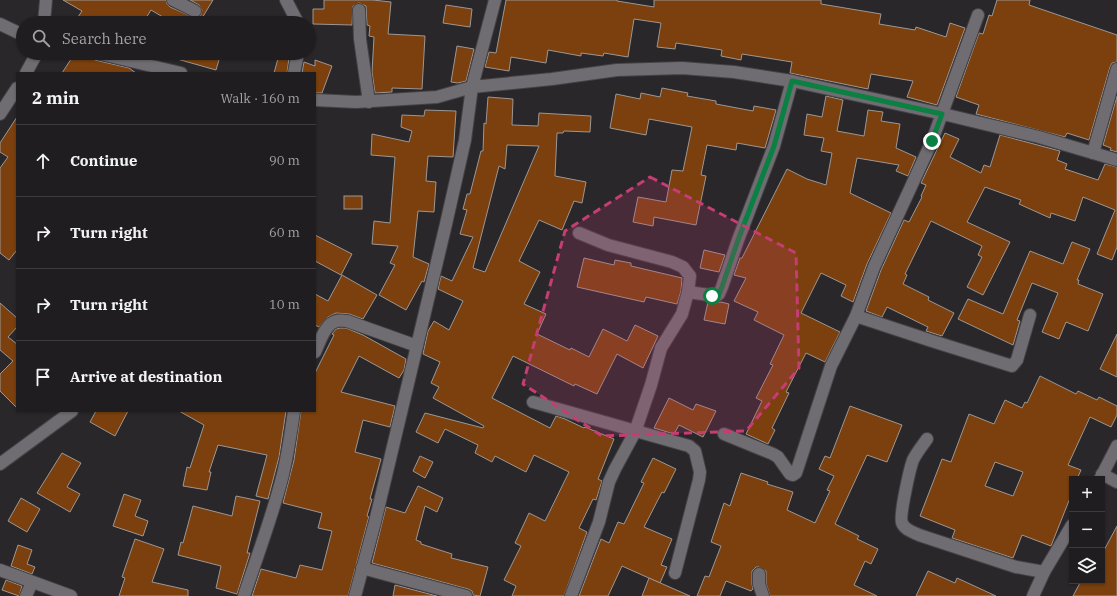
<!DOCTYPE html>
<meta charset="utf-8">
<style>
:root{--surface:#201d20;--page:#2d2a2d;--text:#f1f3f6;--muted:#a2a2a5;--line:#3d3b3e}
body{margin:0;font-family:"IBM Plex Serif",serif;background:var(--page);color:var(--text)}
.controls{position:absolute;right:12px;bottom:12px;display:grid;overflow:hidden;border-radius:0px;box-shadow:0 1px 3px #0004}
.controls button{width:36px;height:36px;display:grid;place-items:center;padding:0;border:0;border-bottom:1px solid var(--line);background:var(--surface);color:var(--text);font:20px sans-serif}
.stop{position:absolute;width:12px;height:12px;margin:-9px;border:3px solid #0b8043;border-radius:50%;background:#fff}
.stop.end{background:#0b8043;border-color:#fff;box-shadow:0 1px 4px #0008}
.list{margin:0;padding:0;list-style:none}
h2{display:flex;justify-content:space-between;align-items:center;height:52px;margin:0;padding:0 16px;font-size:17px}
h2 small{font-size:13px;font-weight:400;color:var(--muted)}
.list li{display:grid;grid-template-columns:26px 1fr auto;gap:12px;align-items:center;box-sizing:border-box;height:72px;padding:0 16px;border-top:1px solid var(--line)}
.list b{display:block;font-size:15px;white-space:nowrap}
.list em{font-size:13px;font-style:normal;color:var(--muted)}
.icon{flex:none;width:22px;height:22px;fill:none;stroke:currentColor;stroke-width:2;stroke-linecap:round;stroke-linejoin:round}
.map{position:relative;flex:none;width:1117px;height:596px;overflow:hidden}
.search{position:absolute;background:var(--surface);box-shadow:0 1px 3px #0004;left:16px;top:16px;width:300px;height:44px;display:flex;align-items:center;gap:10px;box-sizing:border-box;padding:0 14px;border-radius:22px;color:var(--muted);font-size:15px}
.panel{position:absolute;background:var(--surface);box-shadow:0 1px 3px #0004;left:16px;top:72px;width:300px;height:340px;border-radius:0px}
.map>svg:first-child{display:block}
</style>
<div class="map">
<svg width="1117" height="596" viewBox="0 0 1117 596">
<rect width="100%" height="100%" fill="#2a272b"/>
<g fill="#7b400d" stroke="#9c9793" fill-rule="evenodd">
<polygon points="63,0 166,0 167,4 170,7 195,18 201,15 202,10 199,5 190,0 213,0 199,23 173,23 151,10 143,23 74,23 82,11"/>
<polygon points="324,0 373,0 391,2 388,34 425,36 422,89 392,88 392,92 375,93 372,72 374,37 369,36 370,26 367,25 366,6 359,3 353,6 352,25 313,24 313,9 324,9"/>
<polygon points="506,0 617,0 617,1 654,7 654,0 821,0 821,4 881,14 879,24 915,30 916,27 946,37 950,23 965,28 937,105 907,97 913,81 871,74 868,89 790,73 792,62 742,54 741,60 721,56 722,50 676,43 675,49 657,47 661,23 634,19 628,57 604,53 603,56 581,53 581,56 548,50 546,63 511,57 509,71 485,67 489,52 496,53"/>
<polygon points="997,0 1030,0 1029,5 1117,35 1117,62 1112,63 1110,67 1089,140 1067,133 1065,137 976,114 979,105 956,97 979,33 983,34 989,15 992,16"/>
<polygon points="446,5 472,9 470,27 443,23"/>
<polygon points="457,46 474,49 466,81 458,83 451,82"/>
<polygon points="75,53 90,53 92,58 95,60 129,68 136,73 62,73"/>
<polygon points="170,53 221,53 216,70 170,57"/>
<polygon points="279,55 289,58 287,73 274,73"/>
<polygon points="315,60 332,66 322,93 315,93 315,73 302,73 304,62 315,66"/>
<polygon points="662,88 688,93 687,96 716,101 716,104 753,111 754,106 776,110 765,148 737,143 736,150 707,145 701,175 706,176 696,225 654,217 653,226 633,222 638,197 666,202 672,170 683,171 692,127 649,119 646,135 610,128 616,94 640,99 641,93 660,97"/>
<polygon points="826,96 843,100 837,131 864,136 868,110 883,112 881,121 900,124 896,148 916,157 908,176 896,171 899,165 857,158 850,193 891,213 867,264 853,302 841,296 846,285 821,273 801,313 840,332 825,362 806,353 786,392 789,393 772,428 775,430 768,444 746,434 762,401 756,398 773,365 770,364 784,335 754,320 758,312 734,301 746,278 734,275 740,258 742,258 787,169 807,179 826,185 832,153 821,151 824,138 804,135 807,114 822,117"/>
<polygon points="1117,96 1117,152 1110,150 1111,148 1103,145"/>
<path d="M 488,97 L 513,99 L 512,125 L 538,126 L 539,113 L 591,116 L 590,132 L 564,131 L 563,133 L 557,133 L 555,176 L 586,182 L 582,203 L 574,201 L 562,230 L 539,220 L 519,261 L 540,272 L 524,304 L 546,314 L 537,334 L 570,350 L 571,348 L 589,357 L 603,329 L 627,341 L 635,325 L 658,336 L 643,368 L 617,354 L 597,394 L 575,384 L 574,386 L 513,356 L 492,398 L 550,428 L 556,416 L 565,419 L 584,428 L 585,427 L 614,439 L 598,479 L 602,481 L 596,500 L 593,499 L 579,528 L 587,532 L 564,596 L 512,596 L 516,586 L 504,580 L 521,546 L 515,543 L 529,513 L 545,521 L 569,472 L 534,455 L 526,472 L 495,456 L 492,462 L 475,453 L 478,445 L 445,429 L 438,443 L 416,432 L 425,413 L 483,428 L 484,426 L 433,398 L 439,387 L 431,383 L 440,362 L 423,354 L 428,331 L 434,321 L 449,330 L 463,301 L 438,289 L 441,276 L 452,281 L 473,237 L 460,234 L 467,210 L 463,209 L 467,194 L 470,194 L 481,151 L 483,151 L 484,123 L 486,124 ZM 507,145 L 539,146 L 485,272 L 473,268 L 499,166 L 505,169 Z"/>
<polygon points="425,110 456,111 453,157 428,156 426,181 436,182 434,212 418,211 413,257 429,264 424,282 422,281 406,310 379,295 395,265 390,263 398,246 372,244 374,221 390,223 395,157 371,155 372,134 409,142 412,131 401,127 402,115 424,116"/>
<polygon points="17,117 17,250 9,260 0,253 0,168 8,157 0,152 0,143"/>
<polygon points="945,133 959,139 950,157 981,173 984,165 990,167 1000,135 1060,151 1057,160 1067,164 1065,169 1098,180 1105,164 1117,167 1117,247 1112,260 1097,254 1115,210 1083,197 1075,221 1051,213 1050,218 1019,204 1021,200 985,187 967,222 1010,242 983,295 967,287 982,257 978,255 982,246 931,221 905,274 907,275 903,284 929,297 928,300 954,313 942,336 926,331 928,327 887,307 882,317 866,311 881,270 904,220 909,222 922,197 921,196 926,185 921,183"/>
<rect x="344" y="196" width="18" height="13"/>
<polygon points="315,235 352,254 341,275 315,261"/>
<polygon points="1072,242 1090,249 1077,280 1079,280 1078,284 1103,294 1088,331 1066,322 1059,339 1042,332 1058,293 1032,283 1017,320 1020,321 1013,345 958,319 968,299 1003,314 1030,251 1063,264"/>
<polygon points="704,250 725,255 719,272 700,268"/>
<polygon points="584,258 614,265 615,260 631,263 631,266 682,278 681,291 677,304 646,297 644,302 577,287"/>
<polygon points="342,275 377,295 363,319 349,314 336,313 328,317 319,327 315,325 315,294 328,301"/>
<polygon points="708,302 715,303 721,302 729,304 725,324 704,320"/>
<polygon points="0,303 17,318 17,327 8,337 17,344 17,408 0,391 0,374 13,361 0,350"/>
<polygon points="340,328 346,328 363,335 406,359 404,370 399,378 359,356 341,392 395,406 390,427 363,420 355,452 381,459 370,499 372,499 367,516 369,517 368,520 348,596 252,596 261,569 296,578 300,565 322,570 332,531 318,528 322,513 283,503 294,460 301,411 315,411 315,373 334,335 332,334 336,329"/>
<polygon points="1117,334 1117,377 1100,369"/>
<path d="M 1040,376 L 1076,394 L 1078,391 L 1097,400 L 1099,397 L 1117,406 L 1117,415 L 1111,427 L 1090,417 L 1068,465 L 1081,470 L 1077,479 L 1072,479 L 1072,493 L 1051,546 L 1022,535 L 1013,558 L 952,538 L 955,530 L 920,516 L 942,459 L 951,462 L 969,414 L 994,424 L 1005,400 L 1022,408 L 1025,402 L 1027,403 ZM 995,462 L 1023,472 L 1013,496 L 985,486 Z"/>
<polygon points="669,398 693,410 696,404 716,411 703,437 679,425 674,434 654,428"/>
<polygon points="850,406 902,425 887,462 867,455 835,524 859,536 857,539 878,549 871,564 865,561 854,585 877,596 770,596 766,583 766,571 759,567 756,567 752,571 752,584 753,589 751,591 726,581 720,596 697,596 705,576 709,577 721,546 711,542 724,503 730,506 741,473 768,482 767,484 793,492 787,510 815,523 830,491 827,490 834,476 819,469 825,456 830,458"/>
<polygon points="96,411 128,411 115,436 90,422"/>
<polygon points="179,411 286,411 279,457 268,499 256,496 267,455 218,445 209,472 211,472 207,490 183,486 187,467 190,468 204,425"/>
<polygon points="62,453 81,463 67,487 80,494 70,512 37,493"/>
<polygon points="420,456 433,462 425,478 413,471"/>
<polygon points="653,458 676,469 664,493 662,492 644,527 672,539 661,565 667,567 660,583 622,566 608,596 579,596 601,539 609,543 618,522 624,524 644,483 641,482"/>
<polygon points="418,486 443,498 437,512 425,506 416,540 421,542 421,544 452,554 451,558 488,567 480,596 473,595 472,591 468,589 372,563 386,507 405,513"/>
<polygon points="124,494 141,500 135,516 148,521 143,536 113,526"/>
<polygon points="236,496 260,501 247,553 250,553 237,594 216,588 221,566 178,555 181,542 183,543 193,506 232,516"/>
<polygon points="21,498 40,509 27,532 8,521"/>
<polygon points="1117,526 1117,596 1073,596 1081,581 1102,581 1102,554"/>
<polygon points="135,539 164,549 152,582 188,590 188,596 119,596 125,578 122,577"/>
<polygon points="18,545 32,550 27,564 35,567 32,574 11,566"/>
<polygon points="928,571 955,583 957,578 996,596 916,596"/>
<polygon points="649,578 690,596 642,596"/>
<polygon points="6,580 22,586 19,596 2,590"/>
<polygon points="395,585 437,596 393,596"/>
</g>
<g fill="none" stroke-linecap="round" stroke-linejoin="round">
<g stroke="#444246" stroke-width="14">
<g id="street">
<polyline points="173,0 195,11"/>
<polyline points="286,0 298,23"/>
<polyline points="359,10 360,39 369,102"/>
<polyline points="44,23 46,0"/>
<polyline points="0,24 23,35"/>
<polyline points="97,53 181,73"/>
<polyline points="26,73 37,53"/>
<polyline points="294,73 298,53"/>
<polyline points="315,100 356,102 437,97 472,87 552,79 617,70 682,68 734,72 792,81 943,114 1039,137 1117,160"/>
<polyline points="0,114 17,88"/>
<polyline points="1093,153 1117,69"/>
<polyline points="579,233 608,245 672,262 683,267 690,276 688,292"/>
<polyline points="856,316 932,341 1012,366 1017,360 1030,315"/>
<path d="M 315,352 C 320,342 325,323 337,321 C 340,320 343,321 347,321 L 417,346"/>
<polyline points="533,402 689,446 695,451 700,472 699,480 675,573"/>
<polyline points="724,434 773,454 778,457 790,474 793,475 796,473 831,366 856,316 874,267 932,141 978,15"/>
<path d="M 927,439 C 922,446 917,452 913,460 C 910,468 899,516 902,523 C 905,530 913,532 919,535 L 1016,567 L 1044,572"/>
<polyline points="0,464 72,411"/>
<polyline points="1102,474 1117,482"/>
<polyline points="1100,479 1117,446"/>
<polyline points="362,568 466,596"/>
<polyline points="0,570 71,596"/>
<polyline points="759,574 759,584 763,596"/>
<polyline points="26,596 32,582"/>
<path d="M 244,596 C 257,556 273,515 283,474 C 288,453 291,432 294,411"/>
<polyline points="355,596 375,522 446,224 465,140 472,87 495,0"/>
<polyline points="571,596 599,522 609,482 615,469 635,432 651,385 661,348 682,314 688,292 716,296 719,294 722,287 738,240 774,146 792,81"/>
<polyline points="1033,596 1044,572 1072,525"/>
</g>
</g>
<use href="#street" stroke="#706d72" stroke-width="12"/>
</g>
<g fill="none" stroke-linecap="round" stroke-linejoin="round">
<polyline stroke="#0b8043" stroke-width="5" points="712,296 716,296 719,294 722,287 738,240 774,146 792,81 942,114 932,141"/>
</g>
<path fill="#c53d73" fill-opacity="0.2" stroke="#c53d73" stroke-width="3" stroke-dasharray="8 5" stroke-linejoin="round" d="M 650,177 L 796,253 L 799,368 L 746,431 L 602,436 L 523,384 L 565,231 Z"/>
</svg>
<div class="controls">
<button>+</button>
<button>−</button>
<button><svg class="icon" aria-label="layers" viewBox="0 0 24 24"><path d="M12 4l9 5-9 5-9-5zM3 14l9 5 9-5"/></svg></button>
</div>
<div class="stop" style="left:712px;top:296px"></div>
<div class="stop end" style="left:932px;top:141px"></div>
<div class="search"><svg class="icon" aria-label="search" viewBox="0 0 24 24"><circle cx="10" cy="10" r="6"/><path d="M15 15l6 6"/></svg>Search here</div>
<section class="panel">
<h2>2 min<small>Walk · 160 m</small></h2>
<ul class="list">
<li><svg class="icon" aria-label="ahead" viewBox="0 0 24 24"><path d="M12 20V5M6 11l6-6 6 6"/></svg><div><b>Continue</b></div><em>90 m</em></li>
<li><svg class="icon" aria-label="right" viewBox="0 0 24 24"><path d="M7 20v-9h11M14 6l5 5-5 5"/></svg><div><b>Turn right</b></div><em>60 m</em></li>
<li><svg class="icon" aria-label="right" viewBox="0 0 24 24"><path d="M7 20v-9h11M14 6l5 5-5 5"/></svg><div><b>Turn right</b></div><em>10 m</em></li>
<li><svg class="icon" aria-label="arrive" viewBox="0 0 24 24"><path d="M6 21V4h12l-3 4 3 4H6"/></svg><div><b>Arrive at destination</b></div></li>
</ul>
</section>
</div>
